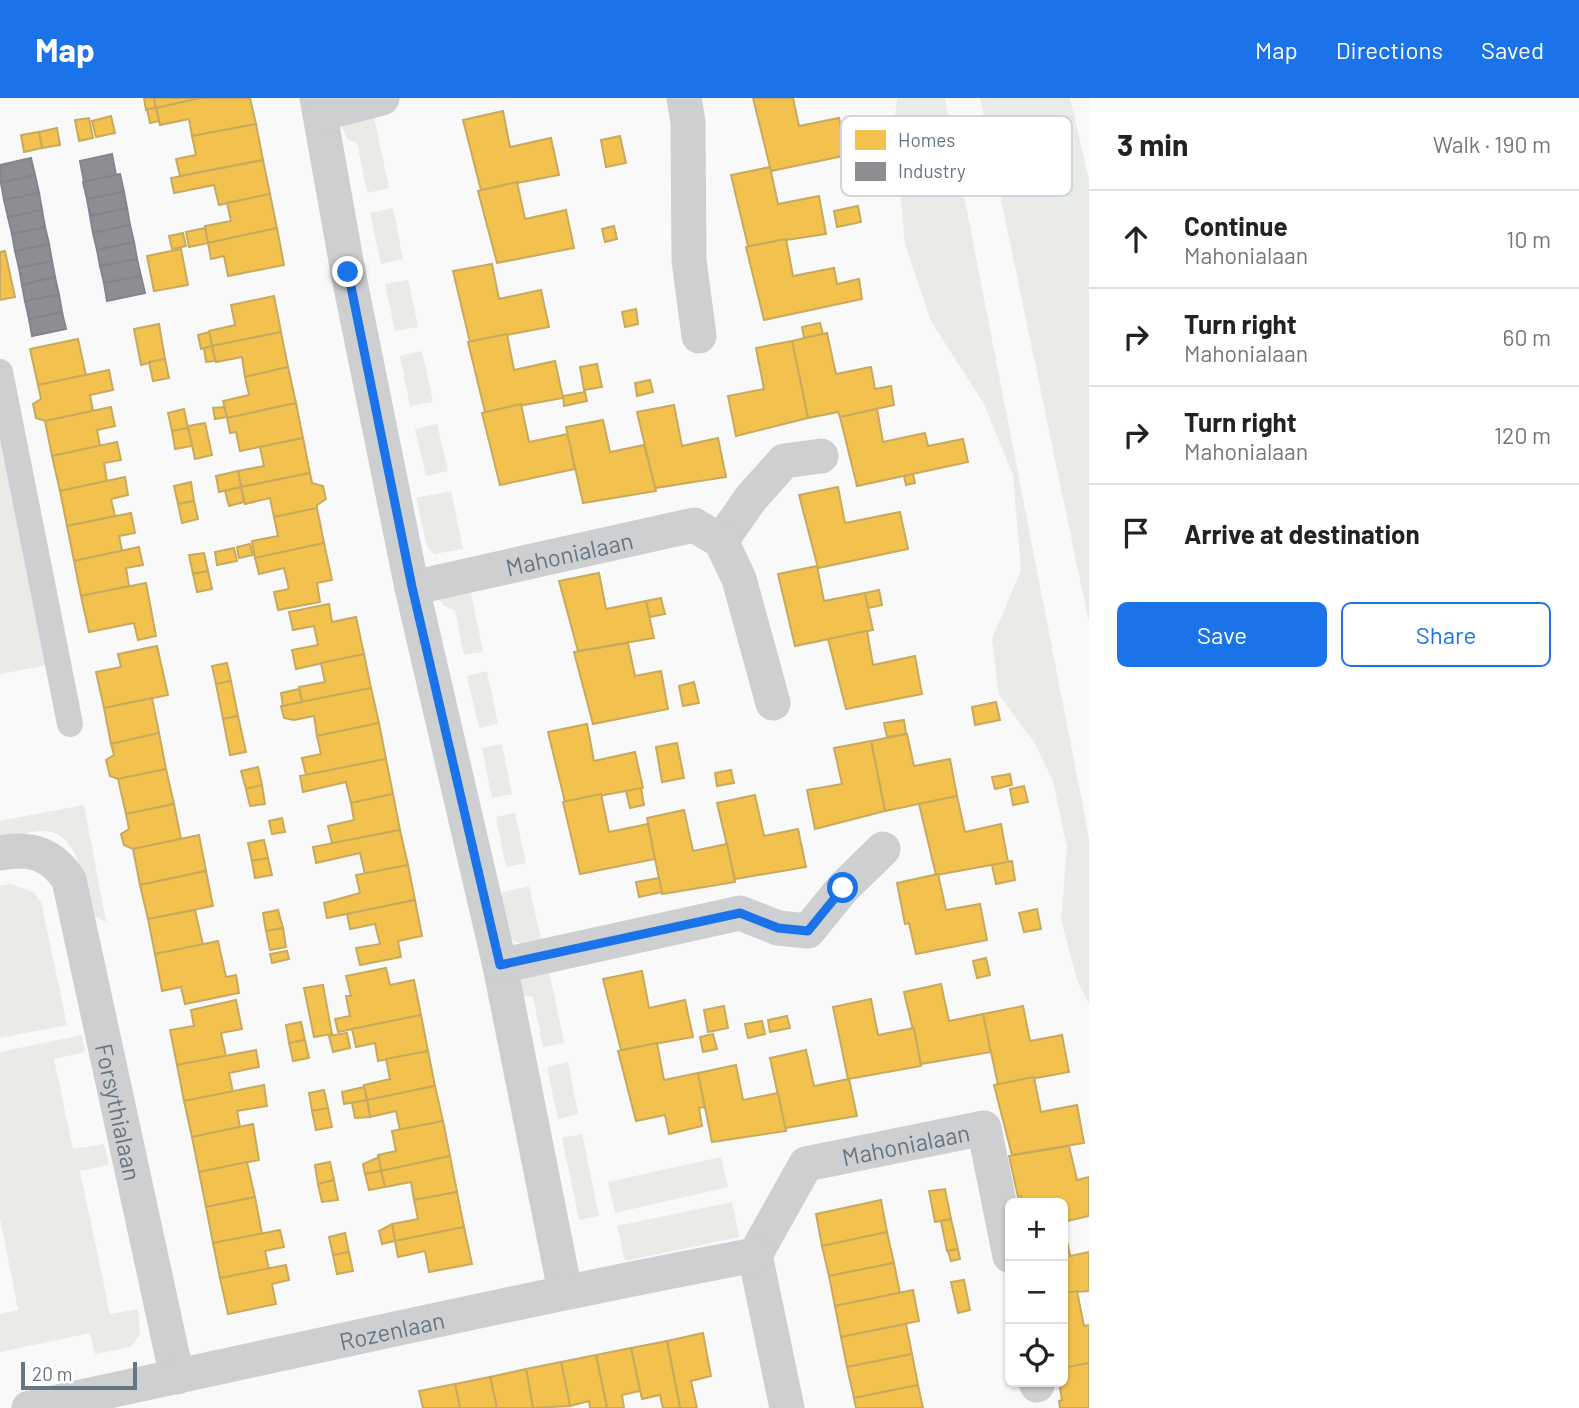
<!DOCTYPE html>
<meta charset="utf-8">
<style>
:root{--surface:#fff;--page:#f2f2f2;--text:#222;--muted:#767676;--line:#e0e0e0;--accent:#1a73e8}
body{margin:0;font-family:Barlow,sans-serif;background:var(--page);color:var(--text)}
.controls{position:absolute;right:21px;bottom:21px;display:grid;overflow:hidden;border-radius:10px;box-shadow:0 2px 5px #0004}
.controls button{width:63px;height:63px;display:grid;place-items:center;padding:0;border:0;border-bottom:2px solid var(--line);background:var(--surface);color:var(--text);font:35px sans-serif}
.scale{position:absolute;left:21px;bottom:18px;width:116px;box-sizing:border-box;padding-left:7px;border:4px solid #657683;border-top:0;font-size:19px;line-height:24px;white-space:nowrap;color:#657683;-webkit-text-stroke:5px #fff;paint-order:stroke}
.stop{position:absolute;width:21px;height:21px;margin:-16px;border:5px solid #1a73e8;border-radius:50%;background:#fff}
.stop.end{background:#1a73e8;border-color:#fff;box-shadow:0 2px 7px #0008}
.list{margin:0;padding:0;list-style:none}
h2{display:flex;justify-content:space-between;align-items:center;height:91px;margin:0;padding:0 28px;font-size:30px}
h2 small{font-size:23px;font-weight:400;color:var(--muted)}
.list li{display:grid;grid-template-columns:46px 1fr auto;gap:21px;align-items:center;box-sizing:border-box;height:98px;padding:0 28px;border-top:2px solid var(--line)}
.list b{display:block;font-size:26px;white-space:nowrap}
.list p{margin:0;font-size:23px;white-space:nowrap;color:var(--muted)}
.list em{font-size:23px;font-style:normal;color:var(--muted)}
.actions{display:flex;gap:14px;padding:21px 28px}
.actions a{flex:1;padding:16px 0;border:2px solid var(--accent);border-radius:10px;text-align:center;font-size:24px;color:var(--accent)}
.actions .main{background:var(--accent);color:#fff}
.icon{flex:none;width:38px;height:38px;fill:none;stroke:currentColor;stroke-width:2;stroke-linecap:round;stroke-linejoin:round}
.map{position:relative;flex:none;width:1089px;height:1310px;overflow:hidden}
header{display:flex;align-items:center;gap:42px;box-sizing:border-box;height:98px;padding:0 35px;background:var(--accent);color:#fff}
header strong{font-size:33px}
nav{display:flex;gap:38px;margin-inline-start:auto;font-size:24px}
main{display:flex}
aside{flex:1;background:var(--surface)}
.map>svg:first-child{display:block}
</style>
<header>
<strong>Map</strong>
<nav><a>Map</a><a>Directions</a><a>Saved</a></nav>
</header>
<main>
<div class="map">
<svg width="1089" height="1310" viewBox="0 0 1089 1310">
<rect width="100%" height="100%" fill="#f9f9f9"/>
<g fill="#e8ebe6">
<polygon points="897,0 945,0 1089,740 1089,906 1078,885 1061,822 1067,749 1053,683 1034,644 999,597 992,541 1021,472 1013,377 984,306 931,223 905,147 894,27"/>
<polygon points="980,0 1070,0 1089,82 1089,525"/>
<polygon points="373,14 389,90 367,95 357,45 347,41 342,29 344,25"/>
<polygon points="393,110 403,161 381,166 370,115"/>
<polygon points="408,182 418,229 395,233 385,186"/>
<polygon points="422,253 433,304 410,308 400,258"/>
<polygon points="0,321 48,567 0,576"/>
<polygon points="437,326 448,373 426,378 415,331"/>
<polygon points="451,393 463,451 434,456 427,448 416,400"/>
<polygon points="468,480 483,554 464,557 455,512 444,508 439,501"/>
<polygon points="487,573 498,626 479,630 467,578"/>
<polygon points="502,646 512,696 492,700 482,650"/>
<path d="M 84,707 L 106,824 L 91,816 C 84,789 81,733 43,733 C 29,733 14,739 0,741 L 0,723 Z"/>
<polygon points="515,715 526,765 506,769 496,719"/>
<polygon points="11,786 33,794 41,804 67,927 0,940 0,788"/>
<polygon points="529,788 541,842 521,846 507,839 498,795"/>
<polygon points="548,868 564,945 543,949 533,899 523,897 517,883"/>
<polygon points="82,937 85,954 54,961 73,1051 104,1046 109,1067 80,1073 110,1216 138,1211 140,1237 130,1249 95,1256 90,1235 0,1254 0,1216 18,1212 0,1120 0,954"/>
<polygon points="568,964 578,1016 558,1021 547,969"/>
<polygon points="582,1036 599,1118 579,1122 562,1040"/>
<polygon points="721,1059 728,1089 615,1115 608,1084"/>
<polygon points="732,1104 739,1139 625,1163 617,1128"/>
</g>
<g fill="#f2c14e" stroke="#c8aa5e" stroke-width="2">
<polygon points="144,0 154,0 156,10 146,12"/>
<polygon points="154,0 201,0 156,10"/>
<polygon points="201,0 250,0 256,26 192,38 189,21 160,27 156,10"/>
<polygon points="753,0 793,0 799,28 839,20 848,57 771,73"/>
<polygon points="156,10 159,23 150,25 147,11"/>
<polygon points="503,13 510,49 551,40 559,77 481,92 463,22"/>
<polygon points="111,18 115,35 96,39 92,23"/>
<polygon points="89,20 93,40 79,43 75,22"/>
<polygon points="256,26 263,62 180,78 176,61 196,57 192,38"/>
<polygon points="57,30 60,47 42,50 39,34"/>
<polygon points="39,34 42,50 24,54 21,37"/>
<polygon points="620,38 626,65 606,69 601,42"/>
<polygon points="263,62 270,96 219,107 214,87 174,95 171,80"/>
<polygon points="770,69 778,106 819,98 826,136 748,148 731,77"/>
<polygon points="517,84 525,121 566,112 574,150 497,165 478,93"/>
<polygon points="270,96 277,130 208,145 205,128 231,123 227,105"/>
<polygon points="858,108 861,124 837,129 834,113"/>
<polygon points="614,128 617,141 605,144 602,131"/>
<polygon points="205,130 208,145 189,149 186,134"/>
<polygon points="277,130 284,167 228,178 224,158 211,161 208,145"/>
<polygon points="183,135 186,148 172,151 169,138"/>
<polygon points="786,141 793,178 834,170 837,186 859,181 862,201 764,222 746,149"/>
<polygon points="181,151 188,187 154,193 147,158"/>
<polygon points="5,153 15,199 0,202 0,154"/>
<polygon points="492,166 499,201 541,192 549,229 470,244 453,173"/>
<polygon points="274,198 281,234 212,248 209,233 235,227 231,207"/>
<polygon points="636,211 638,226 625,229 622,214"/>
<polygon points="820,225 823,236 804,240 802,229"/>
<polygon points="159,226 165,261 141,267 134,231"/>
<polygon points="209,234 212,248 201,251 198,237"/>
<polygon points="281,234 288,269 245,279 242,259 216,264 212,248"/>
<polygon points="827,235 836,276 871,269 875,291 891,288 894,307 840,319 838,314 808,320 792,243"/>
<polygon points="507,236 514,272 555,263 563,300 485,314 468,244"/>
<polygon points="78,241 86,277 38,287 30,251"/>
<polygon points="792,243 808,320 736,338 728,298 764,291 756,250"/>
<polygon points="212,248 215,263 206,264 204,250"/>
<polygon points="165,261 169,280 153,283 149,264"/>
<polygon points="597,266 602,289 584,292 580,269"/>
<polygon points="288,269 296,305 227,320 223,303 249,297 245,279"/>
<polygon points="109,272 113,292 90,297 93,313 45,323 36,320 33,306 41,301 38,287"/>
<polygon points="650,282 653,294 637,298 635,285"/>
<polygon points="585,294 587,303 564,308 563,298"/>
<polygon points="296,305 303,340 240,353 236,334 230,335 227,320"/>
<polygon points="521,306 529,344 568,336 575,371 500,387 482,315"/>
<polygon points="674,307 682,348 718,340 726,379 655,390 637,314"/>
<polygon points="111,309 115,328 97,332 100,348 52,358 45,323"/>
<polygon points="224,309 227,319 215,321 213,310"/>
<polygon points="184,311 188,330 172,333 168,315"/>
<polygon points="877,311 883,344 925,335 928,348 963,341 968,364 857,388 840,319"/>
<polygon points="603,322 610,354 644,347 656,393 583,405 566,329"/>
<polygon points="205,325 212,357 195,361 188,328"/>
<polygon points="188,330 192,348 175,351 172,333"/>
<polygon points="303,340 310,375 241,389 238,373 264,368 260,349"/>
<polygon points="117,344 121,362 104,365 107,383 60,393 52,358"/>
<polygon points="238,373 241,389 219,394 216,378"/>
<polygon points="310,375 312,385 323,388 326,401 317,407 317,410 274,419 270,400 245,406 241,389"/>
<polygon points="913,376 915,385 906,387 904,378"/>
<polygon points="125,379 128,397 111,401 115,418 67,428 60,393"/>
<polygon points="191,384 194,403 178,406 174,388"/>
<polygon points="241,389 244,404 229,408 225,393"/>
<polygon points="838,389 845,425 900,414 908,451 818,470 799,397"/>
<polygon points="194,403 198,421 182,425 178,406"/>
<polygon points="317,410 324,445 255,460 252,443 278,438 274,419"/>
<polygon points="131,415 135,435 119,438 122,453 74,463 67,428"/>
<polygon points="324,445 332,482 317,485 320,504 278,512 274,494 289,491 284,470 259,476 255,460"/>
<polygon points="250,446 253,457 239,460 237,449"/>
<polygon points="139,449 143,467 126,470 129,488 81,498 74,463"/>
<polygon points="234,450 237,463 217,467 215,454"/>
<polygon points="204,455 208,473 193,476 189,457"/>
<polygon points="817,468 824,503 865,495 873,532 795,548 778,476"/>
<polygon points="208,473 212,491 197,494 193,476"/>
<polygon points="599,475 606,511 646,503 654,540 578,553 559,483"/>
<polygon points="146,485 156,538 138,542 134,525 89,534 81,498"/>
<polygon points="879,492 882,507 868,510 865,495"/>
<polygon points="661,500 665,516 650,519 646,503"/>
<polygon points="329,506 332,524 356,519 364,556 296,571 292,552 318,547 314,528 293,532 289,514"/>
<polygon points="867,533 873,567 915,558 922,596 846,611 828,541"/>
<polygon points="628,545 635,578 661,573 668,611 593,626 574,554"/>
<polygon points="157,548 168,597 104,610 96,574 121,569 118,556"/>
<polygon points="364,556 371,590 302,604 299,589 325,584 321,565"/>
<polygon points="227,565 231,583 216,586 212,568"/>
<polygon points="231,583 238,618 223,621 216,586"/>
<polygon points="694,584 699,605 683,608 679,588"/>
<polygon points="371,590 379,625 317,638 314,618 294,622 284,620 281,608"/>
<polygon points="299,591 302,604 283,608 281,595"/>
<polygon points="152,600 159,635 111,646 104,610"/>
<polygon points="996,604 1000,622 975,627 972,609"/>
<polygon points="238,618 246,654 230,657 223,621"/>
<polygon points="904,622 906,636 887,639 884,625"/>
<polygon points="379,625 386,661 306,677 302,660 321,656 317,638"/>
<polygon points="587,626 594,663 635,654 643,690 565,704 548,634"/>
<polygon points="159,635 166,671 118,681 110,678 106,662 114,657 111,646"/>
<polygon points="907,636 914,668 950,661 957,698 885,713 871,643"/>
<polygon points="871,643 885,713 815,731 807,692 842,686 834,650"/>
<polygon points="677,645 684,680 662,684 656,649"/>
<polygon points="386,661 393,696 351,705 346,684 303,694 300,678"/>
<polygon points="258,669 262,687 246,691 241,673"/>
<polygon points="166,671 174,706 126,716 118,681"/>
<polygon points="731,672 734,685 717,688 715,675"/>
<polygon points="1010,676 1012,687 995,691 992,679"/>
<polygon points="262,687 265,706 250,708 246,691"/>
<polygon points="1024,688 1028,704 1013,707 1010,691"/>
<polygon points="641,690 644,707 630,710 626,693"/>
<polygon points="393,696 400,732 332,745 328,728 354,722 351,705"/>
<polygon points="601,696 609,734 648,726 655,761 580,776 563,704"/>
<polygon points="755,697 764,738 798,731 806,769 735,781 717,705"/>
<polygon points="957,698 965,734 1001,726 1008,764 936,777 919,706"/>
<polygon points="174,706 181,741 133,751 124,747 121,736 129,731 126,716"/>
<polygon points="684,712 693,753 727,746 735,784 662,796 647,720"/>
<polygon points="282,720 285,734 272,736 269,723"/>
<polygon points="400,732 408,767 365,776 360,755 316,765 313,749"/>
<polygon points="199,737 206,773 140,787 133,751"/>
<polygon points="264,742 268,760 252,763 248,745"/>
<polygon points="268,760 272,777 255,780 252,763"/>
<polygon points="1012,763 1015,782 996,786 992,767"/>
<polygon points="408,767 415,802 327,820 324,805 360,795 356,777"/>
<polygon points="206,773 213,808 148,821 140,787"/>
<polygon points="938,776 946,812 980,806 987,842 916,856 909,825 905,826 897,785"/>
<polygon points="659,780 662,794 639,799 636,784"/>
<polygon points="415,802 422,838 398,843 401,859 360,867 356,850 380,846 375,826 350,831 347,816"/>
<polygon points="1037,811 1041,831 1024,834 1019,815"/>
<polygon points="195,812 203,847 155,856 148,821"/>
<polygon points="278,812 283,830 266,833 263,815"/>
<polygon points="283,830 286,849 270,852 266,833"/>
<polygon points="218,843 226,879 236,877 239,895 185,906 181,889 162,893 155,856"/>
<polygon points="287,853 289,861 272,865 270,856"/>
<polygon points="986,860 990,877 977,880 973,863"/>
<polygon points="386,870 390,887 414,882 421,917 338,934 335,921 350,918 346,898 351,898 346,878"/>
<polygon points="642,873 649,910 685,902 693,939 621,952 603,881"/>
<polygon points="941,886 949,923 983,916 991,954 921,966 904,894"/>
<polygon points="323,887 332,936 314,939 304,890"/>
<polygon points="871,901 878,937 914,930 921,968 848,981 833,909"/>
<polygon points="236,902 242,931 221,935 226,958 177,967 170,932 194,928 191,912"/>
<polygon points="724,908 728,930 708,934 704,912"/>
<polygon points="1023,908 1030,943 1062,937 1069,974 998,987 983,916"/>
<polygon points="421,917 428,953 378,963 375,945 356,949 352,931"/>
<polygon points="787,918 790,930 770,934 768,922"/>
<polygon points="762,923 765,936 748,940 745,926"/>
<polygon points="301,924 305,942 289,945 286,927"/>
<polygon points="347,935 350,950 333,954 329,938"/>
<polygon points="713,936 717,951 703,954 700,939"/>
<polygon points="305,942 309,960 293,963 289,945"/>
<polygon points="657,945 664,982 698,975 705,1009 699,1010 702,1028 669,1036 665,1017 636,1023 618,953"/>
<polygon points="256,952 259,969 229,975 233,994 184,1003 177,967"/>
<polygon points="806,952 814,988 849,981 857,1018 785,1030 770,960"/>
<polygon points="428,953 435,988 367,1002 364,987 390,981 386,961"/>
<polygon points="736,967 743,1002 778,995 786,1033 712,1044 698,975"/>
<polygon points="1034,979 1041,1014 1077,1007 1084,1045 1012,1057 994,987"/>
<polygon points="264,987 267,1008 237,1013 240,1029 192,1039 184,1003"/>
<polygon points="435,988 443,1023 400,1032 396,1013 370,1019 367,1002"/>
<polygon points="364,989 367,1002 344,1006 342,994"/>
<polygon points="324,992 328,1010 312,1013 309,995"/>
<polygon points="367,1002 370,1019 355,1020 352,1005"/>
<polygon points="328,1010 332,1029 316,1032 312,1013"/>
<polygon points="443,1023 450,1058 381,1073 378,1057 396,1053 392,1033"/>
<polygon points="253,1026 259,1062 199,1074 192,1039"/>
<polygon points="1069,1048 1077,1082 1089,1079 1089,1118 1063,1124 1063,1105 1022,1105 1021,1098 1018,1099 1009,1058"/>
<polygon points="450,1058 457,1094 414,1102 411,1084 385,1089 381,1073"/>
<polygon points="379,1059 381,1073 365,1076 363,1066"/>
<polygon points="247,1064 255,1099 206,1109 199,1074"/>
<polygon points="330,1064 334,1082 318,1086 315,1067"/>
<polygon points="381,1073 385,1089 369,1092 365,1076"/>
<polygon points="334,1082 338,1102 322,1104 318,1086"/>
<polygon points="945,1091 951,1121 935,1124 929,1093"/>
<polygon points="457,1094 464,1129 395,1143 392,1126 418,1121 414,1102"/>
<polygon points="255,1099 262,1136 213,1145 206,1109"/>
<polygon points="881,1102 887,1134 822,1148 816,1116"/>
<polygon points="951,1121 958,1151 947,1153 941,1123"/>
<polygon points="1063,1122 1070,1158 1089,1154 1089,1193 1063,1195"/>
<polygon points="392,1126 395,1143 382,1146 379,1133"/>
<polygon points="464,1129 472,1166 429,1174 425,1153 398,1159 395,1143"/>
<polygon points="280,1132 284,1149 265,1153 269,1171 220,1180 213,1145"/>
<polygon points="887,1134 894,1165 829,1178 822,1148"/>
<polygon points="345,1135 349,1154 333,1157 329,1139"/>
<polygon points="958,1151 960,1161 951,1163 948,1153"/>
<polygon points="349,1154 353,1173 337,1176 333,1157"/>
<polygon points="894,1165 900,1195 835,1208 829,1178"/>
<polygon points="286,1167 289,1182 272,1186 276,1206 228,1216 220,1180"/>
<polygon points="964,1182 970,1212 958,1215 951,1184"/>
<polygon points="913,1192 919,1223 841,1239 835,1208"/>
<polygon points="1077,1193 1084,1228 1089,1227 1089,1265 1063,1270 1063,1195"/>
<polygon points="906,1226 912,1256 847,1269 841,1239"/>
<polygon points="703,1235 711,1278 691,1283 697,1310 680,1310 667,1243"/>
<polygon points="667,1243 680,1310 663,1310 660,1297 642,1301 631,1250"/>
<polygon points="631,1250 640,1293 622,1297 624,1310 607,1310 596,1257"/>
<polygon points="912,1256 918,1287 854,1300 847,1269"/>
<polygon points="596,1257 607,1310 590,1310 589,1303 570,1308 561,1264"/>
<polygon points="561,1264 570,1308 533,1310 526,1271"/>
<polygon points="1089,1265 1089,1310 1060,1310 1059,1303 1062,1302 1059,1284 1063,1284 1063,1270"/>
<polygon points="526,1271 533,1310 497,1310 490,1279"/>
<polygon points="490,1279 497,1310 460,1310 455,1286"/>
<polygon points="455,1286 460,1310 423,1310 419,1293"/>
<polygon points="918,1287 923,1310 856,1310 854,1300"/>
</g>
<g fill="#8d8d92" stroke="#81868e" stroke-width="2">
<polygon points="112,56 116,77 84,84 80,63"/>
<polygon points="31,60 35,77 1,85 0,67"/>
<polygon points="120,76 124,94 87,101 83,84"/>
<polygon points="35,77 39,95 4,102 1,85"/>
<polygon points="124,94 127,110 90,118 87,101"/>
<polygon points="39,95 42,112 8,119 4,102"/>
<polygon points="127,110 130,127 93,135 90,118"/>
<polygon points="42,112 45,129 12,136 8,119"/>
<polygon points="130,127 134,144 97,152 93,135"/>
<polygon points="45,129 49,146 15,153 12,136"/>
<polygon points="134,144 137,161 100,168 97,152"/>
<polygon points="49,146 52,163 19,170 15,153"/>
<polygon points="137,161 141,178 104,185 100,168"/>
<polygon points="52,163 55,179 22,187 19,170"/>
<polygon points="141,178 145,195 107,203 104,185"/>
<polygon points="55,179 59,197 25,203 22,187"/>
<polygon points="59,197 62,214 29,221 25,203"/>
<polygon points="62,214 66,231 32,238 29,221"/>
</g>
<g fill="none" stroke-linecap="round" stroke-linejoin="round">
<polyline stroke="#cecfd0" stroke-width="26" points="0,274 70,626"/>
<g stroke="#cecfd0" stroke-width="35">
<polyline points="317,0 348,174 412,490 500,868 565,1193"/>
<polyline points="684,0 688,24 689,162 699,238"/>
<polyline points="320,16 382,0"/>
<polyline points="721,443 751,400 784,363 821,358"/>
<path id="s1" d="M 412,490 L 694,427 L 721,443 L 739,481 L 773,605"/>
<path id="s2" d="M 0,755 C 31,749 52,756 69,782 L 177,1279"/>
<polyline points="500,868 740,815 778,830 808,833 843,790 883,751"/>
<path id="s3" d="M 755,1157 L 806,1066 L 984,1030 L 1010,1158"/>
<polyline points="755,1157 787,1310"/>
<polyline points="1036,1284 1037,1287"/>
<path id="s4" d="M 29,1310 C 271,1259 512,1203 755,1157"/>
</g>
</g>
<g fill="none" stroke-linecap="round" stroke-linejoin="round">
<polyline stroke="#1a73e8" stroke-width="9" points="348,174 412,489 500,867 740,815 778,830 808,833 843,790"/>
</g>
<g text-anchor="middle" dominant-baseline="central" stroke-width="7" stroke-linejoin="round" paint-order="stroke">
<g font-size="24" fill="#657683" stroke="#fff">
<text stroke="none"><textPath href="#s1" startOffset="161">Mahonialaan</textPath></text>
<text stroke="none"><textPath href="#s2" startOffset="317">Forsythialaan</textPath></text>
<text stroke="none"><textPath href="#s3" startOffset="206">Mahonialaan</textPath></text>
<text stroke="none"><textPath href="#s4" startOffset="371">Rozenlaan</textPath></text>
</g>
</g>
<rect x="841" y="18" width="231" height="80" rx="10" fill="#fff" stroke="#d1d6da" stroke-width="2"/>
<rect x="855" y="32" width="31" height="20" fill="#f2c14e"/>
<rect x="855" y="64" width="31" height="19" fill="#8d8d92"/>
<g font-size="19" fill="#657683">
<text x="898" y="49">Homes</text>
<text x="898" y="80">Industry</text>
</g>
</svg>
<div class="controls">
<button>+</button>
<button>−</button>
<button><svg class="icon" aria-label="locate" viewBox="0 0 24 24"><circle cx="12" cy="12" r="6"/><path d="M12 2v4M12 18v4M2 12h4M18 12h4"/></svg></button>
</div>
<div class="scale">20 m</div>
<div class="stop" style="left:843px;top:790px"></div>
<div class="stop end" style="left:348px;top:174px"></div>
</div>
<aside>
<h2>3 min<small>Walk · 190 m</small></h2>
<ul class="list">
<li><svg class="icon" aria-label="ahead" viewBox="0 0 24 24"><path d="M12 20V5M6 11l6-6 6 6"/></svg><div><b>Continue</b><p>Mahonialaan</p></div><em>10 m</em></li>
<li><svg class="icon" aria-label="right" viewBox="0 0 24 24"><path d="M7 20v-9h11M14 6l5 5-5 5"/></svg><div><b>Turn right</b><p>Mahonialaan</p></div><em>60 m</em></li>
<li><svg class="icon" aria-label="right" viewBox="0 0 24 24"><path d="M7 20v-9h11M14 6l5 5-5 5"/></svg><div><b>Turn right</b><p>Mahonialaan</p></div><em>120 m</em></li>
<li><svg class="icon" aria-label="arrive" viewBox="0 0 24 24"><path d="M6 21V4h12l-3 4 3 4H6"/></svg><div><b>Arrive at destination</b></div></li>
</ul>
<div class="actions"><a class="main">Save</a><a>Share</a></div>
</aside>
</main>
